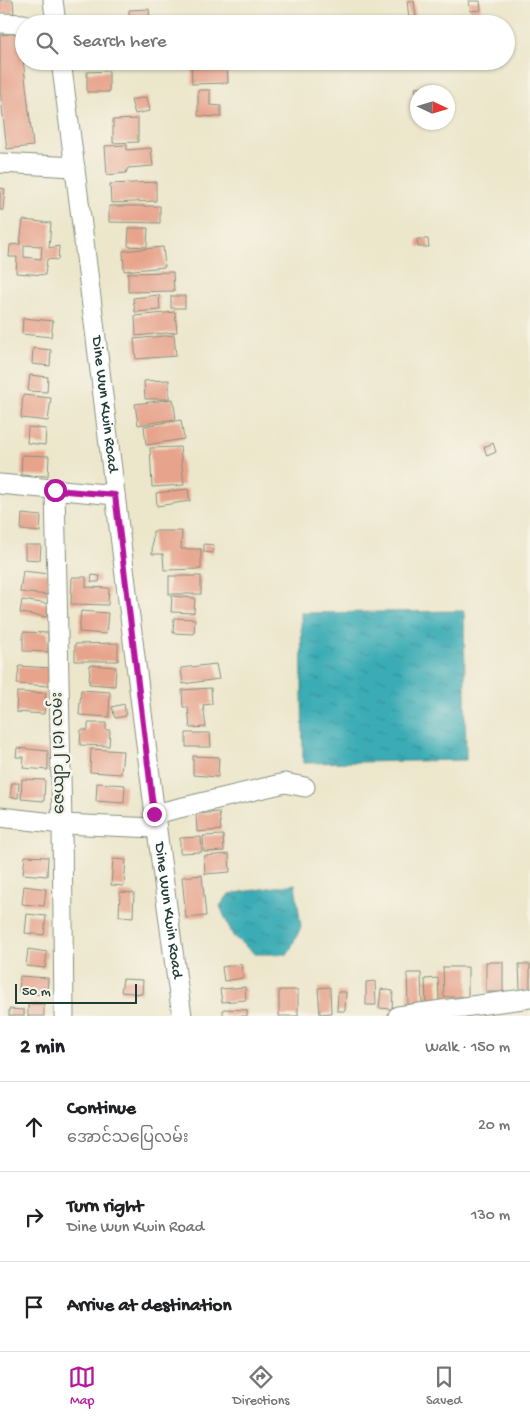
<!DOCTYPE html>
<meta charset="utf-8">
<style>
:root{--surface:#fff;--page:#f6f6f6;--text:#202124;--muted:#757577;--line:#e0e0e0;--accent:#b5179e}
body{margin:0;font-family:"Gochi Hand","Noto Sans Myanmar",sans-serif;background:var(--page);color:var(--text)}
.compass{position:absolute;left:410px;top:85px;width:45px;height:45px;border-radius:50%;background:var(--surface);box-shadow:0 1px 4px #0004;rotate:94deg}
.scale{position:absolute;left:15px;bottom:12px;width:122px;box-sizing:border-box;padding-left:5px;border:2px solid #1f3d34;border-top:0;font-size:14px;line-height:18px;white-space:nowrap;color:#1f3d34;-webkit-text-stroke:4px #f7f3e8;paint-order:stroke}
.stop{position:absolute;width:15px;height:15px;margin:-11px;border:4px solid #b5179e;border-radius:50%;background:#fff}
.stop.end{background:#b5179e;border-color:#fff;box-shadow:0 1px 5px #0008}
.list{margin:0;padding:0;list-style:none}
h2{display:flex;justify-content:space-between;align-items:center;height:65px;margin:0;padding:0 20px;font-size:21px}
h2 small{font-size:16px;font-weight:400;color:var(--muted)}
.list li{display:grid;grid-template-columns:32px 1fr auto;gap:15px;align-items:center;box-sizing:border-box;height:90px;padding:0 20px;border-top:1px solid var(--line)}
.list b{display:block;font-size:19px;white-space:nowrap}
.list p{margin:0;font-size:16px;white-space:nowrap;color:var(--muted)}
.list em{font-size:16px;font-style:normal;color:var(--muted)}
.icon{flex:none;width:28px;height:28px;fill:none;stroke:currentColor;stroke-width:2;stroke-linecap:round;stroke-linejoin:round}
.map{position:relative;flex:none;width:530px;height:1016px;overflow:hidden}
.search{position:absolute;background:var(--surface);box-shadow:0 1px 4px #0004;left:15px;right:15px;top:15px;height:55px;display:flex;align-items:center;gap:12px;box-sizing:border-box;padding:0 18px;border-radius:28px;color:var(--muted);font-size:19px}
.sheet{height:335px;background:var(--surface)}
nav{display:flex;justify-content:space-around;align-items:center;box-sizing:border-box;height:70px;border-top:1px solid var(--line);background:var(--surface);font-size:14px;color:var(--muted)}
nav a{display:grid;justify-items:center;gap:2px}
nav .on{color:var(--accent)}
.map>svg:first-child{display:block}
</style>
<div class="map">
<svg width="530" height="1016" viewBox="0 0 530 1016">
<defs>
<pattern id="water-ripples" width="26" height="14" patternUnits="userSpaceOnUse" patternTransform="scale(1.25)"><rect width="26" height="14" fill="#3bacb5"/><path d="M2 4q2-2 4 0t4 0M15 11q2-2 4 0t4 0" fill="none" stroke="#318d94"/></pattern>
</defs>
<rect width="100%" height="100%" fill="#f7f3e8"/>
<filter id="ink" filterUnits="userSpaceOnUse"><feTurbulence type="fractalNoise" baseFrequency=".02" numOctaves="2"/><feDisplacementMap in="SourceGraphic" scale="10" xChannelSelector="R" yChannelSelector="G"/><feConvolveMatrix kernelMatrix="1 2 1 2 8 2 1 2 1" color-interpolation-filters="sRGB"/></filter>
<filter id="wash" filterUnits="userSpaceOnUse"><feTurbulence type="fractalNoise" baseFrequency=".0096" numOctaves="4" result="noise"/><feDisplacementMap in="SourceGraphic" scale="20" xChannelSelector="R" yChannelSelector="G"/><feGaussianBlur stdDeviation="1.12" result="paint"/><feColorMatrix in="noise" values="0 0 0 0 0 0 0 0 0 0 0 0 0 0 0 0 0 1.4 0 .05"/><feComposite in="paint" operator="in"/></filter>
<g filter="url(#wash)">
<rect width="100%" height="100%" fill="#ece6cb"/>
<g fill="url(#water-ripples)" stroke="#2d7474">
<polygon points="464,611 466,760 303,763 301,613"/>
<polygon points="295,884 301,927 288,954 255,954 233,936 220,906 229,894"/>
</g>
<g id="blocks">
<g fill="#e7a38b" fill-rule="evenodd">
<polygon points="0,0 13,0 14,13 0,14"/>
<polygon points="407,1 414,1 416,17 409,18"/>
<polygon points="469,1 480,1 481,10 470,11"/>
<polygon points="149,9 150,24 129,24 129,10"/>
<polygon points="20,33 33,146 7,149 0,91 0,35"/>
<polygon points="191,61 227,61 228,83 192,84"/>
<polygon points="109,71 109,92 87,92 87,72"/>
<polygon points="421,87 422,92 416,92 415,88"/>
<polygon points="198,90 210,90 210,105 221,106 221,117 198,116"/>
<polygon points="147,97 150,111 135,114 131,100"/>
<polygon points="138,119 138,142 113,143 113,120"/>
<polygon points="127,145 127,150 151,148 153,166 128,168 126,173 107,175 105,146"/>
<polygon points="156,182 156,201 111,203 110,184"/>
<polygon points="0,188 5,189 3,210 0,210"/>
<polygon points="109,206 160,206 160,223 109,222"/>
<path d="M 23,220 L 51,223 L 49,248 L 59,246 L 58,260 L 47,259 L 45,275 L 16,273 L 17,257 L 9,257 L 10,245 L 20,244 ZM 24,245 L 42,246 L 41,259 L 24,257 Z"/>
<polygon points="129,228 148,228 147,247 128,246"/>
<polygon points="417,239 428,239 429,247 418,247"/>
<polygon points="163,247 165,267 124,271 123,251"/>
<polygon points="173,272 174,291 128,292 128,273"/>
<polygon points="159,295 160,310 135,312 133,298"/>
<rect x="171" y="296" width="14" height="12"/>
<polygon points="175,312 177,332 136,336 135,316"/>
<polygon points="23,318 53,321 51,337 22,334"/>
<polygon points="174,335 176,356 136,359 134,339"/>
<polygon points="33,348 51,350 50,366 32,364"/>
<polygon points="30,375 48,377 47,392 28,391"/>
<polygon points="169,380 169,399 145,399 144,381"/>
<polygon points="23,395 51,398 48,421 21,418"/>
<polygon points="173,399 176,419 138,425 135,404"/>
<polygon points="181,420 184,439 146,445 144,426"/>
<polygon points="28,427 46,429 45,445 27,443"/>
<polygon points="493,443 496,452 487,456 484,447"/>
<polygon points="180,447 184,485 152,487 150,448"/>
<polygon points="22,455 49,456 48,476 21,475"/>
<polygon points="188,489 190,501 157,506 156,493"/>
<polygon points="22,514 41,516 40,532 21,530"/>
<polygon points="153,531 182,531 181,549 201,549 201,569 164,570 163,554 152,554"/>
<polygon points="204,544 214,545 213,553 204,552"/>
<polygon points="25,545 41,545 40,560 25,559"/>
<polygon points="23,571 49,574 47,595 20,592"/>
<polygon points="92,575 100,576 99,582 91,582"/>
<rect x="169" y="576" width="32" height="18"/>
<polygon points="72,577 86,577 86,587 109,588 108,605 71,604"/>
<polygon points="172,596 195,598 194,613 171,612"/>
<polygon points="22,600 49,604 47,617 20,613"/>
<polygon points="81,611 108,613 106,634 79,632"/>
<polygon points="174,618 195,619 194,634 173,633"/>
<polygon points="23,632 48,633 48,652 23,651"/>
<polygon points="118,643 118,661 75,661 75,644"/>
<polygon points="216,664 219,679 183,684 181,668"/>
<polygon points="90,665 116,667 115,686 89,684"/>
<polygon points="19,666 50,668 49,686 17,684"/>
<polygon points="211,688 212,704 203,705 206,727 190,728 188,707 183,707 182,690"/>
<polygon points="81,690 110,692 109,717 79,715"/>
<polygon points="17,692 46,693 44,714 16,712"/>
<polygon points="124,704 126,716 115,718 112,707"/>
<polygon points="88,723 106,723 106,730 110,730 109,746 80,745 81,730 88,730"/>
<polygon points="186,733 210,733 211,747 186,747"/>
<polygon points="17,748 48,751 48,770 23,768 24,757 16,757"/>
<polygon points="91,749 123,751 121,774 90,772"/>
<polygon points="193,756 219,757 218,777 193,775"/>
<polygon points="22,779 45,780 44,801 21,799"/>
<polygon points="12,783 19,783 18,798 10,797"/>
<polygon points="97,783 125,785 124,803 96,801"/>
<polygon points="219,812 221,830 197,832 196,814"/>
<polygon points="223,835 224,851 204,852 203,836"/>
<polygon points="201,837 202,852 180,853 180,838"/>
<polygon points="229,854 230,872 205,874 204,856"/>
<polygon points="25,856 48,857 47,876 23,874"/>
<polygon points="113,859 126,860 124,886 111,885"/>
<polygon points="202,875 206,916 186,918 182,877"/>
<polygon points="24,886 46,889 44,906 22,904"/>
<polygon points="120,892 134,893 133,917 119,916"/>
<polygon points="27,914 46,916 44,935 25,933"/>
<polygon points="28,949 47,952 45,968 26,966"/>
<rect x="486" y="962" width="17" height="30"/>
<polygon points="241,964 243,978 224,981 222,967"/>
<polygon points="519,964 530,964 530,991 520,991"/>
<polygon points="443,967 468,967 468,997 444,997"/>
<polygon points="407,973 421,973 422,1004 408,1005"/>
<polygon points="20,976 48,978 47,995 19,993"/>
<polygon points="438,978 439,1002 426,1002 425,979"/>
<polygon points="123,979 143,980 142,994 121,992"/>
<polygon points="375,981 376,1005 366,1005 366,982"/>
<polygon points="245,987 246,1000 222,1002 220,989"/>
<polygon points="330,987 331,1013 320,1014 318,988"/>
<polygon points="381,989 393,991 392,1009 379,1008"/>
<rect x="279" y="990" width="19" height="26"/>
<polygon points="338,992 346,992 345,1011 337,1011"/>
<rect x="28" y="1004" width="16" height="12"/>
<polygon points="9,1009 24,1010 24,1016 9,1016"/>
<polygon points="223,1009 247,1010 247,1016 223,1016"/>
</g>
</g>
</g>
<g filter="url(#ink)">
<use href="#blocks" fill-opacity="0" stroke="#869280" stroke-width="1"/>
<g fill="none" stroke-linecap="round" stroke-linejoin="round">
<g stroke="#869280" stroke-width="21">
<g id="minor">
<polyline points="53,0 56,24"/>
<polyline points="0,23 24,24"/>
<path id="s1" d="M 61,61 C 103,379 137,698 182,1016"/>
<polyline points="0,163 75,167"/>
<polyline points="0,484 115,495"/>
<polyline points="55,490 62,824 64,1016"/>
<polyline points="154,814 285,783 305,787"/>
<polyline points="0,817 62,824 155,828"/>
<polyline points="398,1016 530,998"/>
</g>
</g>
<use href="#minor" stroke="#fff" stroke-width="19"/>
</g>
</g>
<g fill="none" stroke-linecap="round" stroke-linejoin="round" filter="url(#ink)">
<polyline stroke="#b5179e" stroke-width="6" points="55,490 115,495 154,814"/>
</g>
<g text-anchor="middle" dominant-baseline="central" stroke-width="5" stroke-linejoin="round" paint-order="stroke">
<g font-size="16" fill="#1f3d34" stroke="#f7f3e8">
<text stroke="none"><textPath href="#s1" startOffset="346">Dine Wun Kwin Road</textPath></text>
<text transform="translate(60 753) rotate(-91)">ဇေယျာ၂ (၁) လမ်း</text>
<text stroke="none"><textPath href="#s1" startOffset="856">Dine Wun Kwin Road</textPath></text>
</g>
</g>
</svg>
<svg class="compass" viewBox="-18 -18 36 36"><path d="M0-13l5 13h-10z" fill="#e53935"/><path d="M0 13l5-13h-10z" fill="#757577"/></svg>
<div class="scale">50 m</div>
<div class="stop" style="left:55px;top:490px"></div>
<div class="stop end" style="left:154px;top:814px"></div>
<div class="search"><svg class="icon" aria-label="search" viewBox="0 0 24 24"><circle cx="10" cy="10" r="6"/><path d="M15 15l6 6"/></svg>Search here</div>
</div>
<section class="sheet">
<h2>2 min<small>Walk · 150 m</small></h2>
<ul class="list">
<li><svg class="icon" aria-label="ahead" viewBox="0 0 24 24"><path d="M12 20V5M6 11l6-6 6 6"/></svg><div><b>Continue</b><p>အောင်သပြေလမ်း</p></div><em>20 m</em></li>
<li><svg class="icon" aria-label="right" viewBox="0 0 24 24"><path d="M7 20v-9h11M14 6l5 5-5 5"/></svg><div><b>Turn right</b><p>Dine Wun Kwin Road</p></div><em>130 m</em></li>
<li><svg class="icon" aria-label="arrive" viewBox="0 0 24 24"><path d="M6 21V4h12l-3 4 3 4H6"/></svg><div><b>Arrive at destination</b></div></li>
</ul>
</section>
<nav>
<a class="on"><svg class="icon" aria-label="map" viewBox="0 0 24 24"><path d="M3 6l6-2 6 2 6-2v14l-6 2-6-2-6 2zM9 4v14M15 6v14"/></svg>Map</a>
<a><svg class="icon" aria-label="directions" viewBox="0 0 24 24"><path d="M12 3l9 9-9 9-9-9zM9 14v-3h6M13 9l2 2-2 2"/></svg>Directions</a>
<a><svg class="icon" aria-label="saved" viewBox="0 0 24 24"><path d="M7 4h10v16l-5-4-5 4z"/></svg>Saved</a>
</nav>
